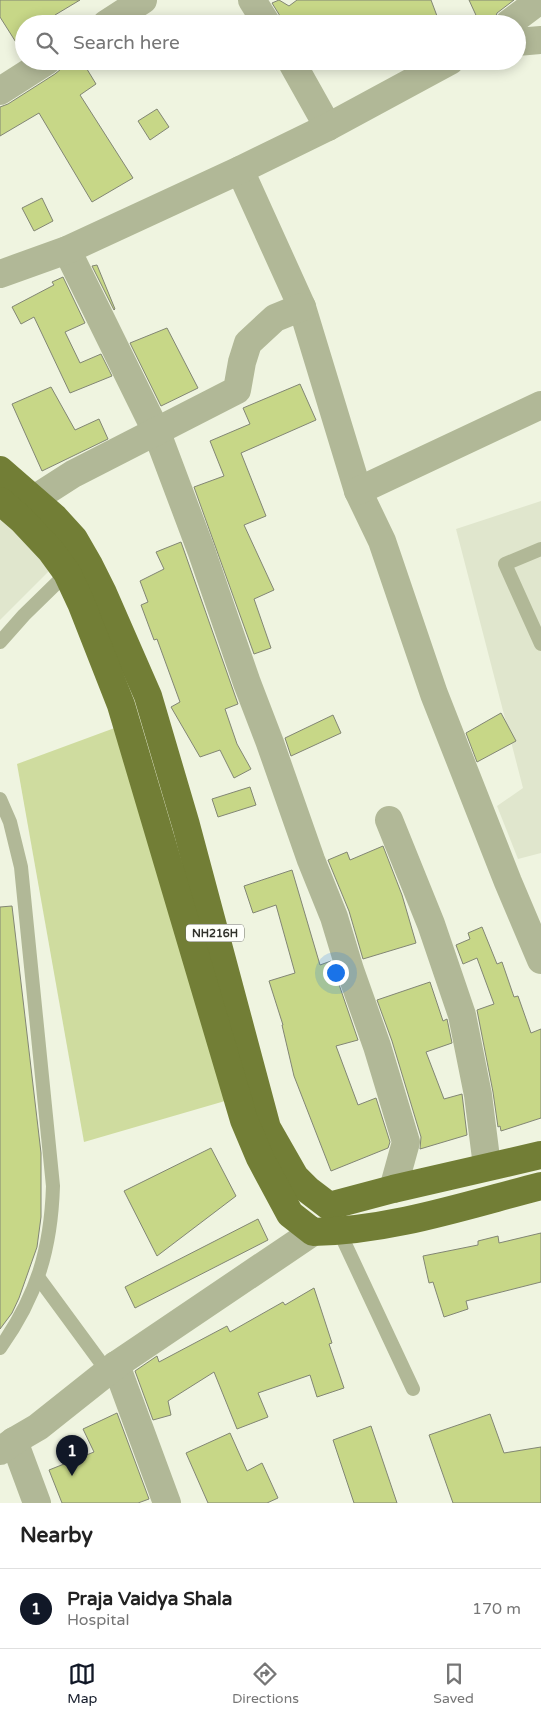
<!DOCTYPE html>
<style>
:root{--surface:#fff;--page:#f2f2f2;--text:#222;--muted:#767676;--line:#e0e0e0;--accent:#111827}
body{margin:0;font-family:"Varela Round",sans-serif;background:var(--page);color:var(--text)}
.you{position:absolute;left:335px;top:972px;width:18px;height:18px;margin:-12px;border:4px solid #fff;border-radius:50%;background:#1a73e8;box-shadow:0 0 0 8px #1a73e833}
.badge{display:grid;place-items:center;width:32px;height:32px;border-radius:50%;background:var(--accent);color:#fff;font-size:16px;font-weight:700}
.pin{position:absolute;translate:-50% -41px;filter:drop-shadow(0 1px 2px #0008)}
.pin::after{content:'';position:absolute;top:26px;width:18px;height:15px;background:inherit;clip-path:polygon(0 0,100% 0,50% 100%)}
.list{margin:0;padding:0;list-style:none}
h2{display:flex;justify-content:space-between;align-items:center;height:65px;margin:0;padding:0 20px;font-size:21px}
h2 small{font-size:16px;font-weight:400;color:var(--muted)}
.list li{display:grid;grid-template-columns:32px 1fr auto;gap:15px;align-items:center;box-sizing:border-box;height:80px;padding:0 20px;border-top:1px solid var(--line)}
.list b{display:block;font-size:19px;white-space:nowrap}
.list p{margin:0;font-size:16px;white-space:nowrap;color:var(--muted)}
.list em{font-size:16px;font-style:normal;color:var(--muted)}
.icon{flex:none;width:28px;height:28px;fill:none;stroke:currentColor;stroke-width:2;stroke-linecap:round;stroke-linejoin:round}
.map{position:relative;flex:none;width:541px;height:1503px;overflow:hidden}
.search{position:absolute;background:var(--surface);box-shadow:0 2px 12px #0003;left:15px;right:15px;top:15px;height:55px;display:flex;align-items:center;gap:12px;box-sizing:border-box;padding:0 18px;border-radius:28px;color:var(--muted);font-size:19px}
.sheet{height:145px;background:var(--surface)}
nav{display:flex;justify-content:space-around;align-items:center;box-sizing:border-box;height:70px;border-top:1px solid var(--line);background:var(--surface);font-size:14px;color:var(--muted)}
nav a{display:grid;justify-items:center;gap:2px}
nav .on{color:var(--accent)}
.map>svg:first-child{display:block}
</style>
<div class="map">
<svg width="541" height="1503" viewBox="0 0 541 1503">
<rect width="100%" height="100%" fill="#eff4e0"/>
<g fill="#e0e6cd">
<polygon points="541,501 541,853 518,859 497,806 523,788 456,529"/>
<polygon points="0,507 54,566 0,620"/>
</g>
<polygon fill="#cfdc9f" points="120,726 225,1101 84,1142 17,764"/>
<g fill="#c7d787" stroke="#828674">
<polygon points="0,0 80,0 55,15 60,24 24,24 24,55 0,17"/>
<polygon points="279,0 289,6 297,0 431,0 440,24 283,24 280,16 272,3"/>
<polygon points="469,0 514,0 497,13 493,24 480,24"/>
<polygon points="62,61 82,61 96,84 80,95 133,178 92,202 39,113 0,136 0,107 8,104 55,74 61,69"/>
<polygon points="157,109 169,127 150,140 138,121"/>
<polygon points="42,198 53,221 34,231 22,208"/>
<polygon points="97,265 115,309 114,310 92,266"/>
<polygon points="63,277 85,323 65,332 80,363 101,354 112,376 70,393 34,317 21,324 12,307 54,285 52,282"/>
<polygon points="167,328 198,388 161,406 130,343"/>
<polygon points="300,384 316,420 241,453 266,516 244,525 274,590 254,599 271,648 254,654 194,487 224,476 210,441 250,424 243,408"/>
<polygon points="51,387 75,430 99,419 108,439 42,471 12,404"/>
<polygon points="181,542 238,704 225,709 237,744 251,769 234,778 220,750 200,757 171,707 180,702 157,639 154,640 141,605 148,602 140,581 164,569 156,552"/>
<polygon points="501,713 516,741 477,762 466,733"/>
<polygon points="333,715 341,733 291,756 285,738"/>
<polygon points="250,787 256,805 218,817 212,799"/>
<polygon points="383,846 402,895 416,943 363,959 349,911 328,860 347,852 350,860"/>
<polygon points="292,870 320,965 331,961 358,1040 336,1046 358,1105 376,1098 390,1142 388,1148 331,1171 294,1076 282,1025 283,1025 269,981 295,973 276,905 253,913 244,886"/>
<polygon points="12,906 41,1153 41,1217 37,1247 19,1298 12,1313 0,1329 0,907"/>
<polygon points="482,927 497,964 502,962 514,997 518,996 531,1033 541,1029 541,1118 501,1131 500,1126 498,1127 493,1092 477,1010 494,1004 477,958 463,964 456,945 470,939 468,933"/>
<polygon points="430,982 443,1021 447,1019 452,1043 426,1052 444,1099 462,1094 467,1135 420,1149 421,1137 392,1041 377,1000"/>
<polygon points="211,1148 236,1196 157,1256 124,1191"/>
<polygon points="258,1219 268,1240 135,1308 125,1287"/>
<polygon points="541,1233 541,1282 466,1301 468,1309 444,1317 433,1282 429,1283 423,1256 478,1245 478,1241 498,1236 499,1243"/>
<polygon points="314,1288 332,1343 329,1344 344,1388 317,1397 310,1375 258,1393 268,1417 237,1429 214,1372 168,1401 171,1415 153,1420 135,1371 157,1356 159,1362 227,1326 230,1332 283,1302 285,1305"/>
<polygon points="117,1413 149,1499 138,1503 62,1503 49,1470 94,1452 83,1429"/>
<polygon points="490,1414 504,1453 541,1447 541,1503 453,1503 429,1435"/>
<polygon points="371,1426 397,1503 354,1503 333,1440"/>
<polygon points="230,1433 247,1471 262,1463 278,1498 267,1503 208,1503 186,1453"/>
</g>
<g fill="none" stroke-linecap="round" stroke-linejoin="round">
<g stroke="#b1b897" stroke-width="14">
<polyline points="541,549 505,564 541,644"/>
<polyline points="0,642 24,615 67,573"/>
<path d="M 0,799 L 10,822 L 21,867 L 53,1186 C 51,1249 37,1296 0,1348"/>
<polyline points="339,1231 413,1389"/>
<polyline points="38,1277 107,1371"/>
</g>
<g stroke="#b1b897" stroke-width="28">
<polyline points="252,0 267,24"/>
<polyline points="106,24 143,0"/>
<polyline points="517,42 541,40"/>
<polyline points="291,61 328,127"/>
<polyline points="0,91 47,61"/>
<polyline points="240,170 302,307 358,491 382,541 434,694 508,882 541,960"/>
<polyline points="67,250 157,433 201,550 247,683 270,743 311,860 334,917 350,970 377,1046 406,1142 393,1189"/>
<polyline points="358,491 541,405"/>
<polyline points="34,499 73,474 237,390 242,362 248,343 275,318 302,307"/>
<polyline points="389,820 431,924 462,1015 478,1095 487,1166"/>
<polyline points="116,1365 167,1503"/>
<polyline points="14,1441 37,1503"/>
<polyline points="0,1451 14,1441 38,1427 116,1365 313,1232"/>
</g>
<g stroke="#b1b897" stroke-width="28">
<polyline points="508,24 540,0"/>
<polyline points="0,274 67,250 240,170 328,127 450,61"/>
</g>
<g stroke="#727e36" stroke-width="28">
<polyline points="0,470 54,517 74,539 89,565 103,593 148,696 186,825 267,1128 295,1177 308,1190 329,1206 393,1189 541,1155"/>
<path d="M 0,501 L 21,519 L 51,551 L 67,573 L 81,603 L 121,705 L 244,1120 L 260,1158 L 290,1214 L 313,1232 C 390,1231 467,1205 541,1186"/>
</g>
</g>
<g text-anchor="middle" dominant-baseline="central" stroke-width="4.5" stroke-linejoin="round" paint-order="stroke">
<rect fill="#fefffb" stroke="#6e6f69" stroke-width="1" x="186" y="924.5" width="58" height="17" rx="4"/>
<g font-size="11" font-weight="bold" fill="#30312a">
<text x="215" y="933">NH216H</text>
</g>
</g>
</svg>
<div class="you"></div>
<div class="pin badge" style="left:72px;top:1476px">1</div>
<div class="search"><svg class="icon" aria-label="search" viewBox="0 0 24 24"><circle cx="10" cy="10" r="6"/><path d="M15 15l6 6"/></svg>Search here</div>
</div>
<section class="sheet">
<h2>Nearby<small></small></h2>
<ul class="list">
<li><span class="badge">1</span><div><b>Praja Vaidya Shala</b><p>Hospital</p></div><em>170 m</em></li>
</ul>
</section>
<nav>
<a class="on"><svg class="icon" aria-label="map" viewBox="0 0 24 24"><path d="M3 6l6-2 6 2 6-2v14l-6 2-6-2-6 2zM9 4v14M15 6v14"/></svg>Map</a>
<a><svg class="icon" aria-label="directions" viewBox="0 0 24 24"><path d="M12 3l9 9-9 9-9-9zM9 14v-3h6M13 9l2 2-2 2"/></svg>Directions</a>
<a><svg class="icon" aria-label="saved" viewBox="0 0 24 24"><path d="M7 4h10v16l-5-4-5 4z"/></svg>Saved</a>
</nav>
